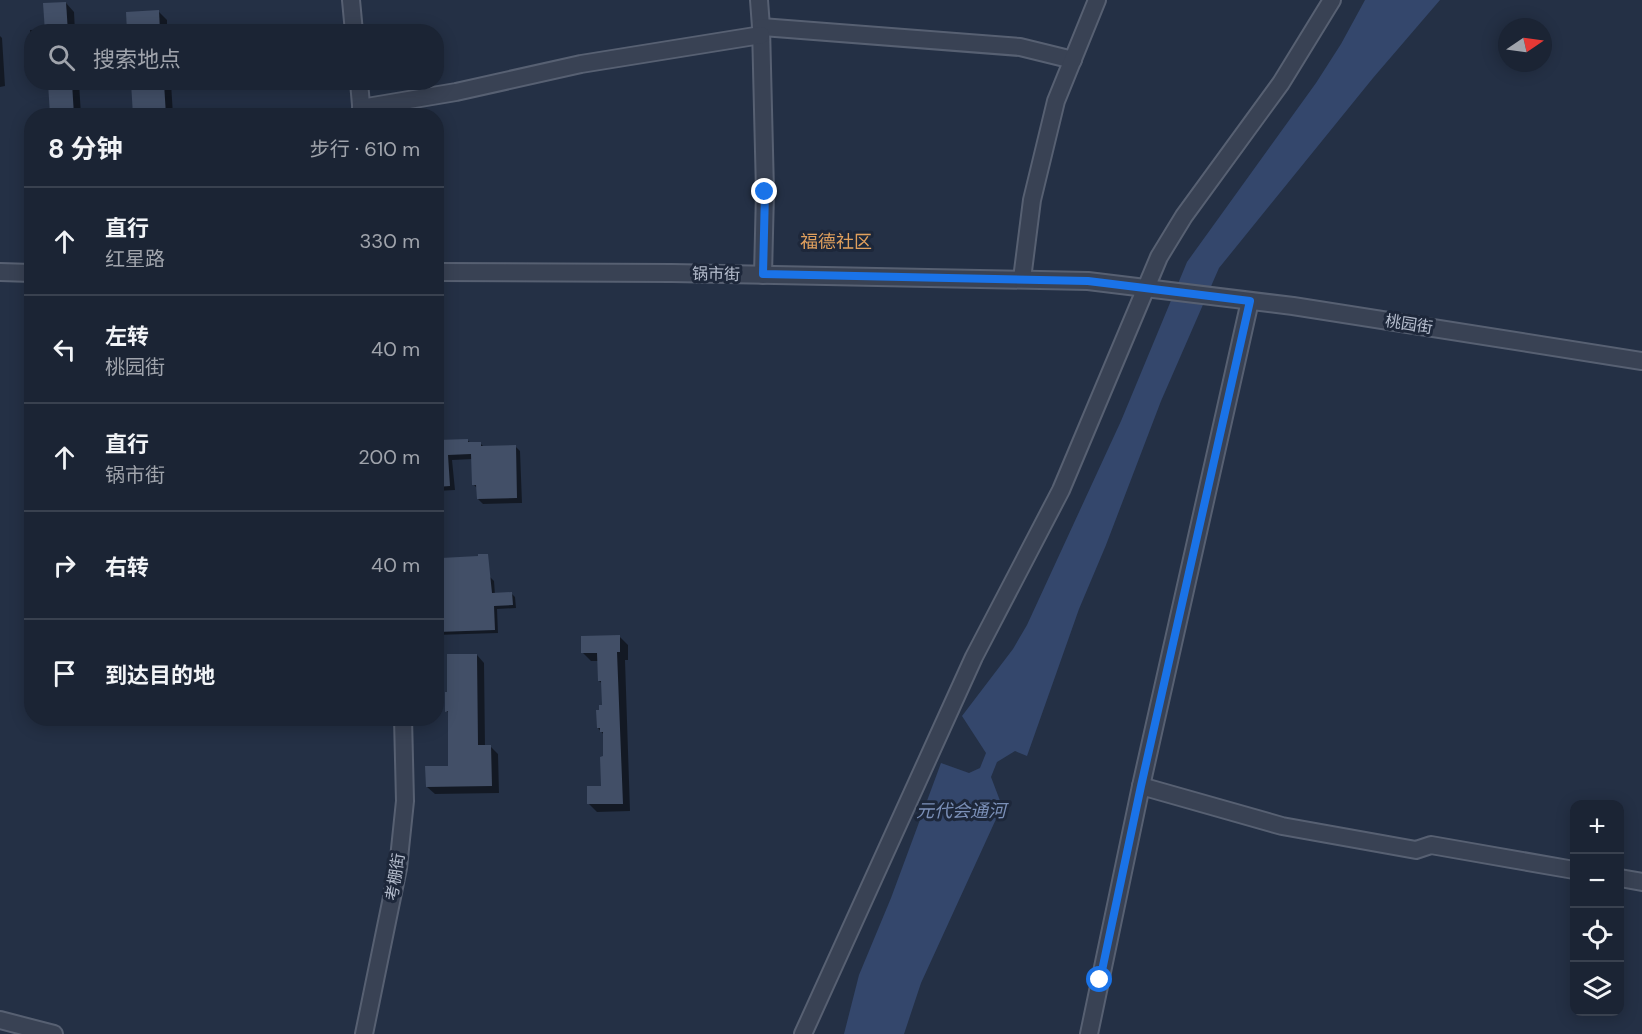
<!DOCTYPE html>
<html lang="zh">
<meta charset="utf-8">
<style>
:root{--surface:#1b2434;--page:#242c3c;--text:#f1f3f6;--muted:#a0a4ac;--line:#39414f}
body{margin:0;font-family:"DM Sans","Noto Sans SC",sans-serif;background:var(--page);color:var(--text)}
.controls{position:absolute;right:18px;bottom:18px;display:grid;overflow:hidden;border-radius:12px;box-shadow:0 3px 15px #0003}
.controls button{width:54px;height:54px;display:grid;place-items:center;padding:0;border:0;border-bottom:2px solid var(--line);background:var(--surface);color:var(--text);font:30px sans-serif}
.compass{position:absolute;left:1498px;top:18px;width:54px;height:54px;border-radius:50%;background:var(--surface);box-shadow:0 3px 15px #0003;rotate:77deg}
.stop{position:absolute;width:18px;height:18px;margin:-14px;border:4px solid #1a73e8;border-radius:50%;background:#fff}
.stop.end{background:#1a73e8;border-color:#fff;box-shadow:0 2px 6px #0008}
.list{margin:0;padding:0;list-style:none}
h2{display:flex;justify-content:space-between;align-items:center;height:78px;margin:0;padding:0 24px;font-size:26px}
h2 small{font-size:20px;font-weight:400;color:var(--muted)}
.list li{display:grid;grid-template-columns:39px 1fr auto;gap:18px;align-items:center;box-sizing:border-box;height:108px;padding:0 24px;border-top:2px solid var(--line)}
.list b{display:block;font-size:22px;white-space:nowrap}
.list p{margin:0;font-size:20px;white-space:nowrap;color:var(--muted)}
.list em{font-size:20px;font-style:normal;color:var(--muted)}
.icon{flex:none;width:33px;height:33px;fill:none;stroke:currentColor;stroke-width:2;stroke-linecap:round;stroke-linejoin:round}
.map{position:relative;flex:none;width:1642px;height:1034px;overflow:hidden}
.search{position:absolute;background:var(--surface);box-shadow:0 3px 15px #0003;left:24px;top:24px;width:420px;height:66px;display:flex;align-items:center;gap:15px;box-sizing:border-box;padding:0 21px;border-radius:24px;color:var(--muted);font-size:22px}
.panel{position:absolute;background:var(--surface);box-shadow:0 3px 15px #0003;left:24px;top:108px;width:420px;height:618px;border-radius:24px}
.map>svg:first-child{display:block}
</style>
<div class="map">
<svg width="1642" height="1034" viewBox="0 0 1642 1034">
<rect width="100%" height="100%" fill="#243045"/>
<polygon fill="#34476c" points="1365,0 1440,0 1373,78 1219,268 1161,401 1106,545 1079,609 1027,756 1015,751 997,762 991,777 1002,806 921,983 904,1034 844,1034 859,975 891,898 941,763 969,773 980,768 986,753 962,716 1013,649 1027,625 1121,421 1187,262 1316,83 1341,44"/>
<g fill="#0007">
<polygon points="66,3 74,12 75,32 32,32 32,55 30,30 46,29"/>
<polygon points="158,11 167,20 167,32 129,32"/>
<polygon points="0,36 2,38 5,86 0,87"/>
<polygon points="50,82 79,82 81,116 52,116"/>
<polygon points="132,82 171,82 173,116 134,116"/>
<polygon points="467,440 471,443 480,443 484,447 515,446 520,451 522,503 483,504 478,499 478,489 473,484 473,459 452,460 455,490 436,491 436,442"/>
<polygon points="490,577 494,581 495,595 512,594 515,597 516,608 497,609 498,633 436,635 436,581"/>
<polygon points="619,636 628,645 628,660 625,660 630,811 597,812 589,804 602,787 605,758 604,735 598,728 604,707 603,684 599,681 599,661 591,661 583,653"/>
<polygon points="477,655 484,663 485,747 491,747 498,754 499,793 435,794 427,787 450,767 449,714 447,711"/>
</g>
<g fill="#424f67">
<polygon points="66,2 68,32 45,32 43,3"/>
<polygon points="159,10 160,32 127,32 126,12"/>
<polygon points="48,82 72,82 74,116 50,116"/>
<polygon points="131,82 164,82 166,116 133,116"/>
<polygon points="468,439 468,442 481,442 481,446 516,445 517,498 477,499 476,485 472,485 471,454 448,455 450,486 436,487 436,440"/>
<polygon points="478,554 488,554 492,593 512,592 513,605 494,606 495,630 437,632 436,572 442,571 441,558 478,556"/>
<polygon points="620,635 620,652 617,652 623,804 587,804 587,786 601,786 600,757 603,756 603,732 600,732 600,728 597,728 596,710 599,710 599,705 602,705 601,681 598,681 597,653 581,653 581,636"/>
<polygon points="447,654 477,654 478,745 491,745 492,786 426,787 425,766 448,766 448,711 445,712 445,692 447,692"/>
</g>
<g fill="none" stroke-linecap="round" stroke-linejoin="round">
<g stroke="#576072" stroke-width="20">
<g id="minor">
<polyline points="351,0 354,32"/>
<polyline points="759,0 761,27 765,192 763,275"/>
<polyline points="761,27 1020,47 1073,60"/>
<polyline points="359,82 362,116"/>
<polyline points="361,108 456,92 581,64 761,35"/>
<polyline points="0,272 32,273"/>
<polyline points="436,272 672,273 1088,281 1293,306 1642,361"/>
<polyline points="1022,279 1032,200 1056,101 1097,0"/>
<polyline points="1141,786 1282,826 1416,850 1431,845 1574,870"/>
<polyline points="1620,878 1642,882"/>
<polyline points="0,1020 54,1034"/>
<polyline points="364,1034 398,868 405,801 403,718"/>
<polyline points="803,1034 974,657 1061,490 1159,257 1184,216 1281,83 1332,0"/>
<polyline points="1089,1034 1141,786 1250,301"/>
</g>
</g>
<use href="#minor" stroke="#394254" stroke-width="16"/>
</g>
<g fill="none" stroke-linecap="round" stroke-linejoin="round">
<polyline stroke="#1a73e8" stroke-width="8" points="765,192 763,274 1088,281 1250,301 1141,786 1100,980"/>
</g>
<g text-anchor="middle" dominant-baseline="central" stroke-width="6" stroke-linejoin="round" paint-order="stroke">
<g font-size="16" fill="#b6bece" stroke="#1d273a">
<text transform="translate(716 274) rotate(1)">锅市街</text>
<text transform="translate(1409 324) rotate(9)">桃园街</text>
<text transform="translate(395 877) rotate(-81)">考棚街</text>
</g>
<g font-size="18" fill="#e1a05d" stroke="#1d273a">
<text x="836" y="242">福德社区</text>
</g>
<g font-size="18" font-style="italic" fill="#7b90b8" stroke="#1d273a">
<text x="961" y="811">元代会通河</text>
</g>
</g>
</svg>
<div class="controls">
<button>+</button>
<button>−</button>
<button><svg class="icon" aria-label="locate" viewBox="0 0 24 24"><circle cx="12" cy="12" r="6"/><path d="M12 2v4M12 18v4M2 12h4M18 12h4"/></svg></button>
<button><svg class="icon" aria-label="layers" viewBox="0 0 24 24"><path d="M12 4l9 5-9 5-9-5zM3 14l9 5 9-5"/></svg></button>
</div>
<svg class="compass" viewBox="-18 -18 36 36"><path d="M0-13l5 13h-10z" fill="#e53935"/><path d="M0 13l5-13h-10z" fill="#a0a4ac"/></svg>
<div class="stop" style="left:1100px;top:980px"></div>
<div class="stop end" style="left:765px;top:192px"></div>
<div class="search"><svg class="icon" aria-label="search" viewBox="0 0 24 24"><circle cx="10" cy="10" r="6"/><path d="M15 15l6 6"/></svg>搜索地点</div>
<section class="panel">
<h2>8 分钟<small>步行 · 610 m</small></h2>
<ul class="list">
<li><svg class="icon" aria-label="ahead" viewBox="0 0 24 24"><path d="M12 20V5M6 11l6-6 6 6"/></svg><div><b>直行</b><p>红星路</p></div><em>330 m</em></li>
<li><svg class="icon" aria-label="left" viewBox="0 0 24 24"><path d="M17 20v-9H6M10 6l-5 5 5 5"/></svg><div><b>左转</b><p>桃园街</p></div><em>40 m</em></li>
<li><svg class="icon" aria-label="ahead" viewBox="0 0 24 24"><path d="M12 20V5M6 11l6-6 6 6"/></svg><div><b>直行</b><p>锅市街</p></div><em>200 m</em></li>
<li><svg class="icon" aria-label="right" viewBox="0 0 24 24"><path d="M7 20v-9h11M14 6l5 5-5 5"/></svg><div><b>右转</b></div><em>40 m</em></li>
<li><svg class="icon" aria-label="arrive" viewBox="0 0 24 24"><path d="M6 21V4h12l-3 4 3 4H6"/></svg><div><b>到达目的地</b></div></li>
</ul>
</section>
</div>
